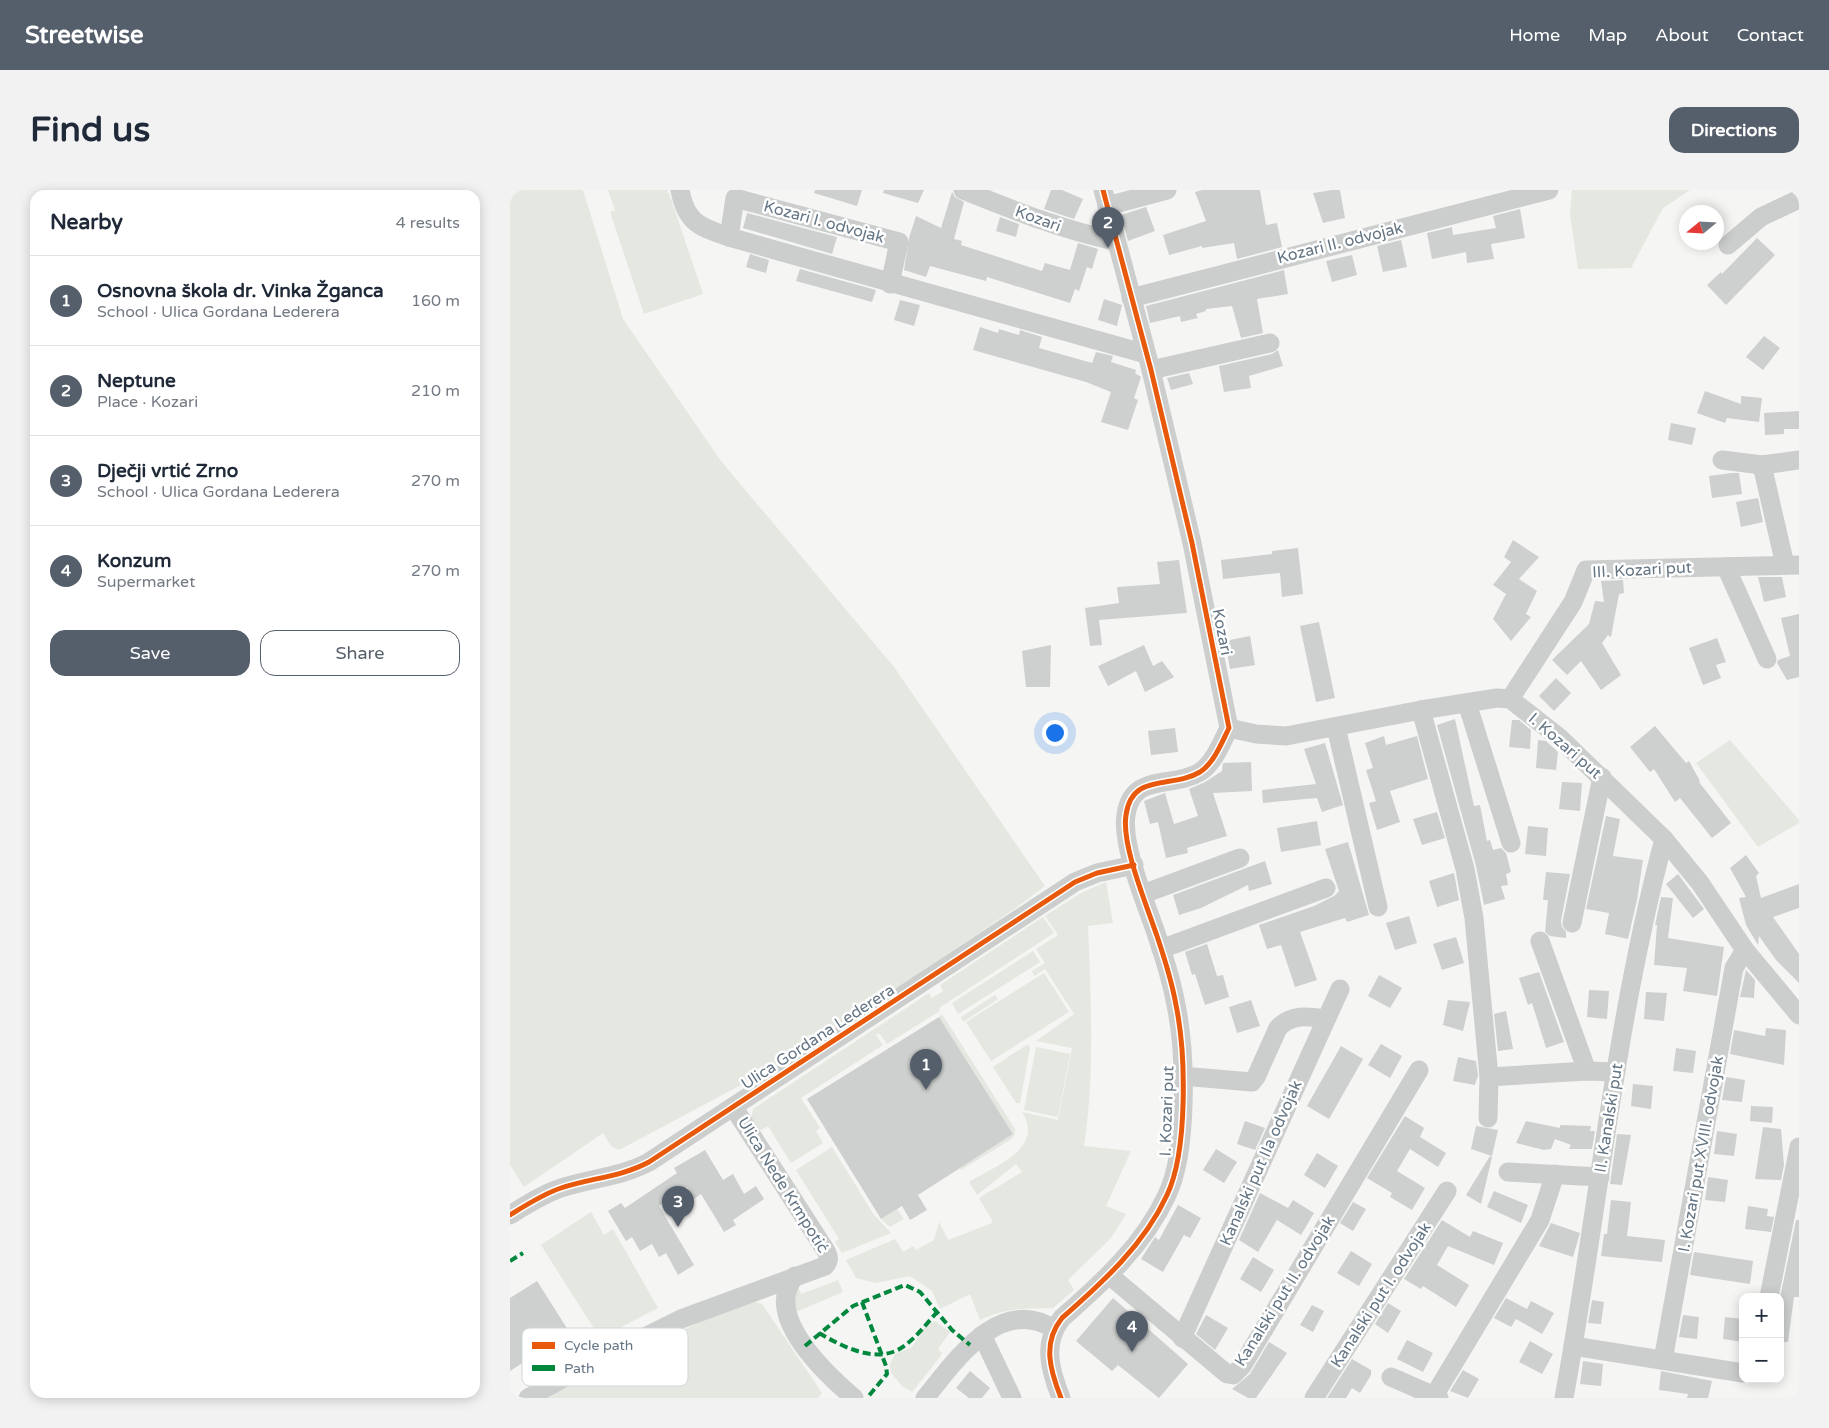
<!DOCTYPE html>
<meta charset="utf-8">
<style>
:root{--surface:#fff;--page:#f2f2f3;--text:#1f2937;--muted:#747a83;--line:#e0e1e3;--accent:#555f6b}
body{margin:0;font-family:"Varela Round",sans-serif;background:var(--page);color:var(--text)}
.controls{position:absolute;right:15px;bottom:15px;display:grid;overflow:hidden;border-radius:10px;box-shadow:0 2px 12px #0003}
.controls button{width:45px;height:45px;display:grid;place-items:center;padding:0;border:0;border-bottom:1px solid var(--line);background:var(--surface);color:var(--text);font:25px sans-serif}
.compass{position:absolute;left:1169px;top:15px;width:45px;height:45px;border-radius:50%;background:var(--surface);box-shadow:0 2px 12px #0003;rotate:252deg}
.you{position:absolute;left:544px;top:542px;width:18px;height:18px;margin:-12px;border:4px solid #fff;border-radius:50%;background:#1a73e8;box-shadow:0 0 0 8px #1a73e833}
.badge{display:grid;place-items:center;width:32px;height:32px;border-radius:50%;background:var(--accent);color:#fff;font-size:16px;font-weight:700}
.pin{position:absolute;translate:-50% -41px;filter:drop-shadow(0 1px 2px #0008)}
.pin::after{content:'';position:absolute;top:26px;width:18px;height:15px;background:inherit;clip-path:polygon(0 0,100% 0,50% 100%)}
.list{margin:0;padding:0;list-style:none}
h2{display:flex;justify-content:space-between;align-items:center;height:65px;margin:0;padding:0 20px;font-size:21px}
h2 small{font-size:16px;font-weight:400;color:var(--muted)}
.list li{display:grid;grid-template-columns:32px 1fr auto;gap:15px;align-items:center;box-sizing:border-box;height:90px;padding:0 20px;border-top:1px solid var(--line)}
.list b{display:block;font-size:19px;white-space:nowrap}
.list p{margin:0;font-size:16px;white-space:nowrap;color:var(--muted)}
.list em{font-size:16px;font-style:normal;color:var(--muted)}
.actions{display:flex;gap:10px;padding:15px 20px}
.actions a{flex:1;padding:11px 0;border:1px solid var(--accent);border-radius:15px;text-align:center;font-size:18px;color:var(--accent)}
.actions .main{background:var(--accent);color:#fff}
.map{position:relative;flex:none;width:1289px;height:1208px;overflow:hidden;border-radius:15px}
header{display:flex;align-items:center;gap:30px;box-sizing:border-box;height:70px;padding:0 25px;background:var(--accent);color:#fff}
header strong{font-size:24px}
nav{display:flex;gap:28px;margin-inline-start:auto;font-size:18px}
.intro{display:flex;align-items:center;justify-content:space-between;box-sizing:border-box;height:120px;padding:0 30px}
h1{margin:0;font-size:35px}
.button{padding:12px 22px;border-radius:15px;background:var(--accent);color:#fff;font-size:18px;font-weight:700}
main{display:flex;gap:30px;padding:0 30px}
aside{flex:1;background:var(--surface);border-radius:15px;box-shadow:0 2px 12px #0003}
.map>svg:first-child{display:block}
</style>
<header>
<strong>Streetwise</strong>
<nav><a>Home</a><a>Map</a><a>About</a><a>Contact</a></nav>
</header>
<div class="intro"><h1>Find us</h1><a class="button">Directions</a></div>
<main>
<aside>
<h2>Nearby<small>4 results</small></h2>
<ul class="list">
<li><span class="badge">1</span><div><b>Osnovna škola dr. Vinka Žganca</b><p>School · Ulica Gordana Lederera</p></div><em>160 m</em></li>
<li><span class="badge">2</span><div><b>Neptune</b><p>Place · Kozari</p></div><em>210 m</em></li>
<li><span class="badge">3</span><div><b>Dječji vrtić Zrno</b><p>School · Ulica Gordana Lederera</p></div><em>270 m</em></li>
<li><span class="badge">4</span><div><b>Konzum</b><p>Supermarket</p></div><em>270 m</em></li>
</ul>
<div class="actions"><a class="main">Save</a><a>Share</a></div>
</aside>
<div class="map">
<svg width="1289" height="1208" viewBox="0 0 1289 1208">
<rect width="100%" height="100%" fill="#f5f5f3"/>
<g fill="#e4e8e1">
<polygon points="0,0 73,0 113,129 211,271 384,477 535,696 506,718 291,863 109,960 101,956 93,943 14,997 0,975"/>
<polygon points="98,0 158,0 157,3 159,3 193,104 134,124 100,22 105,20"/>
<polygon points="1062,0 1180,0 1153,18 1121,78 1068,79 1060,24"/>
<polygon points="1220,550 1289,630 1289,633 1248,657 1186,573"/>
<path d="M 596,692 L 603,733 L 578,736 C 581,809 585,884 574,956 L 621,961 L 596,1016 L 616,1024 L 601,1048 L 558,1090 L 564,1100 L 543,1118 C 513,1119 499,1117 470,1130 L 460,1104 L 430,1119 L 422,1101 L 400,1086 L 366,1093 L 346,1088 L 336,1070 L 385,1049 L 393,1062 L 403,1056 L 406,1060 L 424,1050 L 429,1032 L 438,1050 L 482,1033 L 482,1030 L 469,1008 L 512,982 L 506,974 L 467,1005 L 459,992 C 485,976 535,959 512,922 L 548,930 L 562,858 L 526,851 L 564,824 L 535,779 L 524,786 L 522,781 L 535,773 L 526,759 L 548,745 L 535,726 L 571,703 Z"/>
<polygon points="533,727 544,743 429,818 430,821 377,854 369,843 366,845 373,855 291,908 310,938 306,941 313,953 281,973 258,936 249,941 241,928 243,919 419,803 422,808 433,801 430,795"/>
<polygon points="523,761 530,772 448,824 442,813"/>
<polygon points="534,783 559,822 481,871 456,832"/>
<polygon points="485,805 488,809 453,832 451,827"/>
<polygon points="432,824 505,939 505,944 500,950 451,980 450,978 503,944 429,827"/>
<polygon points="518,854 520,858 510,913 506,913 483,877"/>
<polygon points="526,857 560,864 548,927 514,920"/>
<polygon points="322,957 364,1025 381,1043 332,1063 325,1052 329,1049 286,980"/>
<polygon points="387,1019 394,1029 380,1037 371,1029"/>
<polygon points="81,1022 94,1045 103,1039 148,1118 90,1148 31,1055"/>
<polygon points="328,1090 333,1102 281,1124 287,1094 291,1104"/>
<polygon points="237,1110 252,1114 312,1203 308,1208 38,1208 63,1192"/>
<polygon points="425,1131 440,1142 428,1159 432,1163 430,1167 402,1202 392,1196 381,1183 380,1174 385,1164 402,1157 415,1137"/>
</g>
<g fill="#ced0d0">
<polygon points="305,0 352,0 347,16 304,3"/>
<polygon points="374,0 414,0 408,13 373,3"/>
<polygon points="541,0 552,0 573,9 564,29 534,19"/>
<polygon points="692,0 750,0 756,35 767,33 772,57 727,69 724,53 692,58 692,56 659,65 653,45 696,31 685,2"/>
<polygon points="822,0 830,0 835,28 813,33 803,3"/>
<polygon points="442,2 445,7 454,12 444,49 452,51 451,55 532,81 535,73 560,80 568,53 588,59 582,79 577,77 569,101 565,99 560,113 477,87 476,91 420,76 416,87 394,80 399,48 406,26 431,38"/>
<polygon points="636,17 645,41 618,51 611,25"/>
<polygon points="1010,19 1015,48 981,54 984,69 957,73 956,62 922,69 917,43 942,37 943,45 986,38 983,26"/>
<polygon points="237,23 327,47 322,64 233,38"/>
<polygon points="490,27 509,34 506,47 486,41"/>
<polygon points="1247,48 1265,65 1216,115 1197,95 1211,82 1212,84"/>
<polygon points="891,50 897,77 873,82 867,56"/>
<polygon points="240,64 259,70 256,83 236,77"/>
<polygon points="842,65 847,85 822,92 816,71"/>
<polygon points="290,79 366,100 362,112 286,91"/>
<polygon points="774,80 778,104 747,109 753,143 731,148 722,116 696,119 696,121 686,124 688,128 671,132 670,126 640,133 636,116"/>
<polygon points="594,109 612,115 607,136 588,130"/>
<polygon points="390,110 410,115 404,136 384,130"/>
<polygon points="470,137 488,143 489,139 509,145 510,140 532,147 529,158 582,173 586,162 603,166 601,172 626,180 625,183 631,187 624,208 628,210 618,240 591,232 601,202 576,192 463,160"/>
<polygon points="1254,146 1270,158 1253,180 1236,167"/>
<polygon points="768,160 773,176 739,186 741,198 714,202 709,176 762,164"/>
<polygon points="679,183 683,194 661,200 657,188"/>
<polygon points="1195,201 1231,214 1231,206 1252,208 1249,232 1217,228 1215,233 1187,223"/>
<polygon points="1289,221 1289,239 1274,239 1274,244 1255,245 1254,223"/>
<polygon points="1161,233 1186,238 1182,255 1158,250"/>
<polygon points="1222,283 1229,283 1232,304 1202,308 1199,286"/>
<polygon points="1248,308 1253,332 1231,337 1226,312"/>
<polygon points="1003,350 1029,367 1009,389 1027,401 1016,424 1021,427 1001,451 983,429 996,404 983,395 1001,372 994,367"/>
<polygon points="788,358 793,404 772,407 770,383 713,389 711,370 762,364 762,361"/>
<polygon points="669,370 677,423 589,430 592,455 580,456 575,418 609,413 607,397 650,394 647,372"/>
<polygon points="1248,387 1272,387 1276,407 1254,412"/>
<polygon points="1113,390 1114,403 1109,404 1101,447 1098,445 1092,453 1111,485 1091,500 1071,471 1057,485 1042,470 1079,434 1085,411 1094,412 1091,391"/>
<polygon points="1289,424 1289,487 1277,490 1267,473 1268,470 1280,466 1271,428"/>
<polygon points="809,432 825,508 806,512 790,436"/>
<polygon points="740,446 745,475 720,479 715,451"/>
<polygon points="1207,448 1216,472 1206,475 1211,488 1193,495 1179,458"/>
<polygon points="541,455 540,497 516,497 512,461"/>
<polygon points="634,455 643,476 652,471 664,487 635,502 626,481 598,496 588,476"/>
<polygon points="1046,488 1061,503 1044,521 1029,506"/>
<polygon points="945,529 964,616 970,615 977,651 980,650 983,660 991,658 996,663 1001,682 996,684 998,695 991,696 995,709 974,715 966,676 927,535"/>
<polygon points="1002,530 1009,530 1021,540 1020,559 999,557"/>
<polygon points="1145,536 1176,573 1179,571 1190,591 1189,592 1221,633 1202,648 1170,608 1165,612 1144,579 1140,582 1120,557"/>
<polygon points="665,538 668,562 641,565 638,541"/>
<polygon points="874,546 876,555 907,546 918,589 880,601 890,632 867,640 859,613 866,611 856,580 863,578 855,553"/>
<polygon points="1028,550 1036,551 1048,562 1046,580 1026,578"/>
<polygon points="815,553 833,615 812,622 807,608 753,613 752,600 806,594 794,559"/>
<polygon points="741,572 742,601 703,603 717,646 677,658 678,663 656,668 648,632 640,634 634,611 655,603 664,634 688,626 679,599 695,592 712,581 713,573"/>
<polygon points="1052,592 1072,593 1070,621 1049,619"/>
<polygon points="927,622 935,648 912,655 903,629"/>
<polygon points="1096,626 1110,629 1103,666 1133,670 1127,710 1118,749 1095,744 1099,723 1076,719"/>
<polygon points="807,631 811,655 771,662 767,638"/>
<polygon points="1018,636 1038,638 1036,666 1015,664"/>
<polygon points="838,652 859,725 837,732 835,728 790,742 807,790 785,797 771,755 757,759 749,735 804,716 824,706 829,701 815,659"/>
<polygon points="1236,665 1249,683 1246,686 1251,708 1289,694 1289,718 1263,727 1289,764 1289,793 1266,770 1249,746 1248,755 1236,735 1229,708 1236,707 1220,678"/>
<polygon points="755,671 762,694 739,701 738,695 691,718 669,725 663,705"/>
<polygon points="1036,682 1060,684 1051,731 1052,737 1056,742 1056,748 1040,746 1035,742 1038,710 1033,710"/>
<polygon points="944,683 949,710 927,717 919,691"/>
<polygon points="1168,684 1194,719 1183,728 1156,694"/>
<polygon points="1151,707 1163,708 1158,748 1214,757 1207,806 1173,801 1177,778 1144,775 1147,735 1145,735"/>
<polygon points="899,726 907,753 885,760 876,733"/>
<polygon points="946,747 954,773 932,780 923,754"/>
<polygon points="697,754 707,786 713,785 719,807 695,815 685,784 682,785 675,762"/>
<polygon points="1236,780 1245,790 1244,808 1230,807"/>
<polygon points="1029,782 1054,852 1036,858 1022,813 1018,815 1009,788"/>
<polygon points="869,785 892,798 880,818 858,806"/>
<polygon points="1079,800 1099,801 1097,829 1077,827"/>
<polygon points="1136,802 1157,803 1154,831 1134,829"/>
<polygon points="741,810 750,836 727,843 719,817"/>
<polygon points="938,810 960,812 953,841 933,835"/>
<polygon points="996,821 1003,859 988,861 984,824"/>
<polygon points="429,827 503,944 408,1005 417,1020 400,1030 392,1016 371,1029 297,909"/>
<polygon points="1256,838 1276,840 1274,875 1220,864 1224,840 1255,846"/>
<polygon points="871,854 892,866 880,888 858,875"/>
<polygon points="831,856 853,869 819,929 797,916"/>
<polygon points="1166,858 1186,861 1183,883 1163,881"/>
<polygon points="948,867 966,871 968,885 965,895 943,891"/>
<polygon points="1216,887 1235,890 1232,912 1212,910"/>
<polygon points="1123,894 1143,896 1141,919 1121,916"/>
<polygon points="1241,916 1263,917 1262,933 1240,931"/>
<polygon points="895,926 914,938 910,947 936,963 928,977 900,959 887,981 915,998 902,1020 880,1007 882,1003 857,988"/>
<polygon points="735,931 755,938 745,960 727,954"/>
<polygon points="1016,931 1050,938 1050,935 1081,936 1080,941 1085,941 1082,959 1059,959 1061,955 1045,949 1041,959 1034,960 1006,953"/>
<polygon points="966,936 988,940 982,966 961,959"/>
<polygon points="1253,937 1271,939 1274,975 1271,990 1245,989"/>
<polygon points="1207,941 1227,944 1224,966 1204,964"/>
<polygon points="1107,944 1121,945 1112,995 1100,994"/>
<polygon points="706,959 727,972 714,993 693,980"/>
<polygon points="195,960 213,990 223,984 234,1004 246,996 254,1009 223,1030 226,1035 214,1042 191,1004 184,1009 177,997 149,1016 184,1075 168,1085 156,1063 149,1067 142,1054 130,1061 122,1047 116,1051 98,1021 111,1013 115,1018 167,983 164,978"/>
<polygon points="807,963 828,976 815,998 794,985"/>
<polygon points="980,966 982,967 971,1014 956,1005"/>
<polygon points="1198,987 1218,990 1215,1012 1195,1010"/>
<polygon points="984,1001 1018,1015 1011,1033 977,1017"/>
<polygon points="750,1003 778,1018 783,1010 804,1023 791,1045 767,1030 748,1062 729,1050"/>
<polygon points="1101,1010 1121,1012 1117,1046 1155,1050 1152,1072 1091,1066 1094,1044 1097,1044"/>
<polygon points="843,1012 856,1019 843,1041 830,1033"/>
<polygon points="668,1015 691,1028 680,1048 674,1045 653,1082 631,1069 645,1047 649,1050"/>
<polygon points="1238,1016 1258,1019 1257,1026 1264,1027 1261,1042 1235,1039"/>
<polygon points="932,1030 960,1047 963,1041 993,1053 984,1075 938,1056 927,1075 959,1095 946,1117 913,1096 911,1099 894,1089"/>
<polygon points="1286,1030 1289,1030 1289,1107 1284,1107 1278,1152 1270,1152 1270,1108"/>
<polygon points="1041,1033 1070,1043 1063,1067 1029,1056"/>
<polygon points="841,1061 862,1074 849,1096 827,1083"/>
<polygon points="1184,1062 1243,1071 1240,1094 1180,1085"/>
<polygon points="743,1067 764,1080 751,1102 730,1089"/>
<polygon points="27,1091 60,1143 0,1181 0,1108"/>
<polygon points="603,1108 678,1174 649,1208 608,1175 602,1181 566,1151"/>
<polygon points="996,1108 1017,1119 1021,1111 1044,1123 1032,1144 1006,1129 1001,1137 984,1128"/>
<polygon points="1082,1110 1094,1112 1091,1134 1078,1133"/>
<polygon points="878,1113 891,1121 878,1143 865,1134"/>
<polygon points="802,1115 814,1121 803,1142 790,1135"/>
<polygon points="696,1125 718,1138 705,1160 686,1144"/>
<polygon points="1173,1125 1189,1127 1187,1149 1169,1147"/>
<polygon points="1215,1127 1233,1129 1233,1152 1213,1149"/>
<polygon points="897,1150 923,1163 913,1182 887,1169"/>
<polygon points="1020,1151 1043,1164 1032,1184 1009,1172"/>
<polygon points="759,1152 777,1163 746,1208 738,1208 722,1199 740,1184"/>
<polygon points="842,1169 861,1180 861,1185 850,1203 842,1198 836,1208 817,1208"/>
<polygon points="1073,1171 1093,1174 1091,1196 1070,1194"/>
<polygon points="953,1180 969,1189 958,1208 940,1201"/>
<polygon points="460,1181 480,1198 472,1208 459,1208 446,1198"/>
<polygon points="1151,1181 1202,1191 1198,1208 1177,1208 1178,1204 1149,1200"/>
</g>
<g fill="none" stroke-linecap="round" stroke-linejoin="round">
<g stroke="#cccece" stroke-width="19">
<path d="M 170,0 C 176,33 190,37 219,47"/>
<path d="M 453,0 C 503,20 552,40 605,51"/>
<polyline points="597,16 657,0"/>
<polyline points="1218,55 1251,27 1289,9"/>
<polyline points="380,94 389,52 225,8 219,47 636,164"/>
<polyline points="621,108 1039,0"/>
<polyline points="641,180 760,153"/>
<polyline points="1212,270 1252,275 1289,270"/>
<polyline points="1252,275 1275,375"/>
<polyline points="1216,377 1257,469"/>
<polyline points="1000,509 1063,412 1076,380 1289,375"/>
<polyline points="957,513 1001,653"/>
<polyline points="911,520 955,679 964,728 979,887 978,928"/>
<polyline points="826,537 868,717"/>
<polyline points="719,538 746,544 776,546 911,520 987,508 1000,509 1050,548 1154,649 1190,693 1235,760 1289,825"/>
<polyline points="633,704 730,668"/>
<polyline points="1062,733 1092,587"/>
<polyline points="1030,751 1077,881"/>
<polyline points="651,759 816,698"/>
<path d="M 672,886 L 742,892 L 746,887 L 768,838 C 781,824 798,826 815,829"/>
<polyline points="979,887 1077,881 1106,882"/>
<polyline points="998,982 1090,987"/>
<path d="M 0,1025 C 16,1015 33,1004 51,998 C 81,988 111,987 139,972 L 565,692 L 587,683 L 624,675"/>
<polyline points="599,1085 717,1184 723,1185 732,1176 909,880"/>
<path d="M 285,1086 C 252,1125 316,1184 344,1208"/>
<polyline points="1259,1107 1289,957"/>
<polyline points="472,1145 502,1208"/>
<polyline points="672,1148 830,799"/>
<polyline points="1063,1156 1233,1183"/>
<polyline points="1153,1170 1224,778 1235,760"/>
<polyline points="881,1187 929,1208"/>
<polyline points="924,1206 1030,1030 1045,984"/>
<path d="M 18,1208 L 66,1181 L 171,1129 L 315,1076 C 320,1070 319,1067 316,1061 L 224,918"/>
<path d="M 415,1208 C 445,1172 489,1104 544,1139"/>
<path d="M 551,1208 C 540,1180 532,1153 552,1128 C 593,1092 634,1055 657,1005 C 678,961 676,863 666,815 C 662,792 655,770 648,749 C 638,718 611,656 616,625 C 622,582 662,599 690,582 C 704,573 712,552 719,538 L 682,353 L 641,180 L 593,0"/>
<polyline points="804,1208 937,1001"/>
<path d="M 1054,1208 C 1088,1022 1105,832 1154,649"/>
</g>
<g stroke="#00873e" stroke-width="4" stroke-dasharray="8 4" stroke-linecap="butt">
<polyline points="0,1071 13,1063"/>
<polyline points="352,1112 376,1176 377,1184 357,1208"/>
<path d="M 309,1143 C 335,1158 371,1177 398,1153 C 409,1144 418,1132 428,1121"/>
<polyline points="295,1156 343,1116 395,1095 410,1102 442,1140 460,1155"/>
</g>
<g stroke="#fff" stroke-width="8">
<g id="cycleway">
<path d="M 0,1025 C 16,1015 33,1004 51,998 C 81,988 111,987 139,972 L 565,692 L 587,683 L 624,675"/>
<path d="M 551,1208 C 540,1180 532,1153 552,1128 C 593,1092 634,1055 657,1005 C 678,961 676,863 666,815 C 662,792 655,770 648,749 C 638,718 611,656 616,625 C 622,582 662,599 690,582 C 704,573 712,552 719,538 L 682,353 L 641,180 L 593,0"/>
</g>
</g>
<use href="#cycleway" stroke="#e8590c" stroke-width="5"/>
</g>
<g text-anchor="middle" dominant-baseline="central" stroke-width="5" stroke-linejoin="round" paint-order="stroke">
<g font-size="16" fill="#647584" stroke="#fff">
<text transform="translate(528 29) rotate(20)">Kozari</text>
<text transform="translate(314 32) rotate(15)">Kozari I. odvojak</text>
<text transform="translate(830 53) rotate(-14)">Kozari II. odvojak</text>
<text transform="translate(1132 380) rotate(-3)">III. Kozari put</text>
<text transform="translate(712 442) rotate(79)">Kozari</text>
<text transform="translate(1055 556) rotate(41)">I. Kozari put</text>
<text transform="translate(308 847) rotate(-33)">Ulica Gordana Lederera</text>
<text transform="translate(657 921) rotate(-88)">I. Kozari put</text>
<text transform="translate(1099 928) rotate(-81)">II. Kanalski put</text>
<text transform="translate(1191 964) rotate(-80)">I. Kozari put XVIII. odvojak</text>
<text transform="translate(751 973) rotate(-66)">Kanalski put IIa odvojak</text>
<text transform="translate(273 995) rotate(58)">Ulica Nede Krmpotić</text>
<text transform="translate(775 1101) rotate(-58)">Kanalski put II. odvojak</text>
<text transform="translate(871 1105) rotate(-57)">Kanalski put I. odvojak</text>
</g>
</g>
<rect x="12" y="1138" width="166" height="58" rx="8" fill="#fff" stroke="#d0d6da" stroke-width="1"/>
<rect x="22" y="1152" width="23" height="7" fill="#e8590c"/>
<rect x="22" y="1175" width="23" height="6" fill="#00873e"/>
<g font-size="14" fill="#647584">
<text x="54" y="1160">Cycle path</text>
<text x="54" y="1183">Path</text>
</g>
</svg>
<div class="controls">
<button>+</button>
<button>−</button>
</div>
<svg class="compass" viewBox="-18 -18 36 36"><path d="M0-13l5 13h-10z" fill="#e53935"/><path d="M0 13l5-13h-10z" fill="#747a83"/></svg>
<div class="you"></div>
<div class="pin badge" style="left:416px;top:900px">1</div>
<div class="pin badge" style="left:598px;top:58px">2</div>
<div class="pin badge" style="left:168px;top:1037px">3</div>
<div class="pin badge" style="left:622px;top:1162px">4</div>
</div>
</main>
